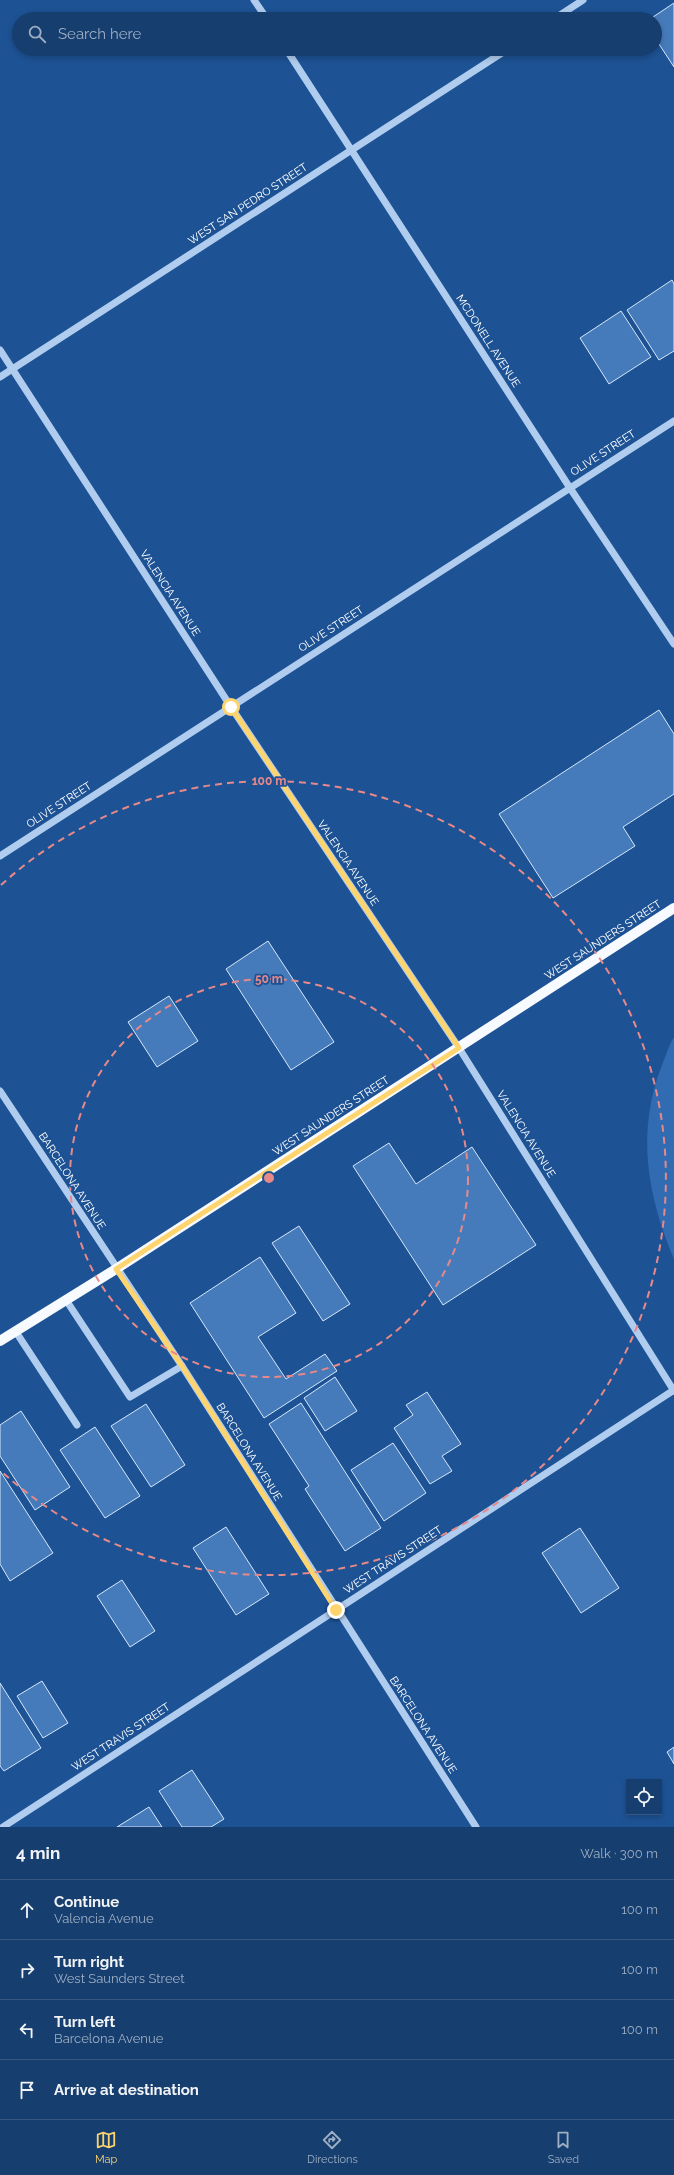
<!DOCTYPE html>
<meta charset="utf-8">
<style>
:root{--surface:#163e6f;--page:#1f4574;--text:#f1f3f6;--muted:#9eaec3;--line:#355782;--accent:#fed46f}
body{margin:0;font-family:Raleway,sans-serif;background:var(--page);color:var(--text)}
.controls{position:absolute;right:12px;bottom:12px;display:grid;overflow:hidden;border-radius:0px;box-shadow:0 2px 6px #0003}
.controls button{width:36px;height:36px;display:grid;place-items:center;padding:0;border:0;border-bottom:1px solid var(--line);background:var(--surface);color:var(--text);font:20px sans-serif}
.stop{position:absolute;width:12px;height:12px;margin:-9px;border:3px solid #fed46f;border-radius:50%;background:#fff}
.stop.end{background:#fed46f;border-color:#fff;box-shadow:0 1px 4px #0008}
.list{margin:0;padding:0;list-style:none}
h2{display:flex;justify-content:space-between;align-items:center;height:52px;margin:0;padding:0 16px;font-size:17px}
h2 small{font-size:13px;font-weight:400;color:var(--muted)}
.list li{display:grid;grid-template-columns:26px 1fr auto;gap:12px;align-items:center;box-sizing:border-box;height:60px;padding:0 16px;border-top:1px solid var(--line)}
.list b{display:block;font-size:15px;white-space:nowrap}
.list p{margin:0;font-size:13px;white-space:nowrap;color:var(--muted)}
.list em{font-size:13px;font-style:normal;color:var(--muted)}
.icon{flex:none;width:22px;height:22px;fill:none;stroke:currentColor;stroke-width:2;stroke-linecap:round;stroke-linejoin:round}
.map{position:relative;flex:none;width:674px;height:1827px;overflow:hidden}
.search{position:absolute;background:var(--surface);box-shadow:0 2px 6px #0003;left:12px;right:12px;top:12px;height:44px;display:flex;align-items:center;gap:10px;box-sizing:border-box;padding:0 14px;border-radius:22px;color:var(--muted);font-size:15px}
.sheet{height:292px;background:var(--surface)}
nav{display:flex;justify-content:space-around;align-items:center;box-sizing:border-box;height:56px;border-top:1px solid var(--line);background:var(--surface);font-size:11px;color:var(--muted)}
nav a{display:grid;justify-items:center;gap:2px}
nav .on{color:var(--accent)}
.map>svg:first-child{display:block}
</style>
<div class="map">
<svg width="674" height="1827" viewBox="0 0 674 1827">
<rect width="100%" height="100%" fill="#1d5294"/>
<path fill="#316cb2" d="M 674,1037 L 674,1259 C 647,1195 636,1131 662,1065 C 666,1055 669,1045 674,1037 Z"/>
<g fill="#467bbb" stroke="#d6e7fa">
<polygon points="674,3 674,67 655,38 655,19 650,19"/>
<polygon points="672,280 674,284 674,351 659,360 627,310"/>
<polygon points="621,311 651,357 609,384 580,338"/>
<polygon points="659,710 674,734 674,794 623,827 635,846 553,898 499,814"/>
<polygon points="268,941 334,1042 291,1070 226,969"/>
<polygon points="169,996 198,1041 157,1067 128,1022"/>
<polygon points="389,1143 416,1184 472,1147 536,1245 443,1305 353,1166"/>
<polygon points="299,1226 350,1304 323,1321 272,1243"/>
<polygon points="260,1257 296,1313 258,1337 286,1379 325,1354 337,1371 264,1418 190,1303"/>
<polygon points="335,1377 357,1411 325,1431 304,1398"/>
<polygon points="427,1392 461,1444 442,1456 452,1471 430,1484 394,1428 413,1415 406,1405"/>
<polygon points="301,1403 381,1528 345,1551 305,1489 309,1486 269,1424"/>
<polygon points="146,1404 185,1465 151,1487 111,1426"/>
<polygon points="21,1411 70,1487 35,1510 0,1456 0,1425"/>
<polygon points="95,1427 140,1496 105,1518 60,1450"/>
<polygon points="393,1443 426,1493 384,1521 351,1470"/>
<polygon points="0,1471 53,1553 10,1581 0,1564"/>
<polygon points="226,1527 269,1594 236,1615 193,1548"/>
<polygon points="580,1528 619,1588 581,1613 542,1553"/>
<polygon points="122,1580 155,1631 130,1647 97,1596"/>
<polygon points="42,1681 68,1723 43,1738 17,1696"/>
<polygon points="0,1683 41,1748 4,1771 0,1766"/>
<polygon points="674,1747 674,1764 667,1752"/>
<polygon points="192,1770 224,1819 211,1827 182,1827 159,1791"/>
<polygon points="149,1807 162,1827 117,1827"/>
</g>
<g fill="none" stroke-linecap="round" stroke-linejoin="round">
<g stroke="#b0ccef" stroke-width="7">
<polyline points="254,0 267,19"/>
<polyline points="554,19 583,0"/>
<polyline points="286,49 570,488 674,644"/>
<polyline points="0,350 231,707 459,1048 674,1391"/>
<polyline points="0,377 508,49"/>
<polyline points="0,856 674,421"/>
<polyline points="0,1091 182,1366 476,1827"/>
<polyline points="66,1300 130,1397 182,1366"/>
<polyline points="16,1332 77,1425"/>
<polyline points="3,1827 674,1390"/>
</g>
<polyline stroke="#f7faff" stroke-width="10" points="0,1341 116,1269 674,908"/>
</g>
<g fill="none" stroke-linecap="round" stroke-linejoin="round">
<polyline stroke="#fed46f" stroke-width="5" points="231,707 459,1048 116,1269 182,1366 336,1610"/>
</g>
<g fill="none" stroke="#e88989" stroke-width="2" stroke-dasharray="7 5">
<circle cx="269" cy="1178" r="199"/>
<path d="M1 885A397 397 0 1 1 1 1471"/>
</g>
<g text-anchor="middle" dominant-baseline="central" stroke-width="3.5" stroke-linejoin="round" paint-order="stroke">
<g font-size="11" fill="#fff" stroke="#1d5294">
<text transform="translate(248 204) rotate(-33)">WEST SAN PEDRO STREET</text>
<text transform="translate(488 341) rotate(57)">MCDONELL AVENUE</text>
<text transform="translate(603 453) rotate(-33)">OLIVE STREET</text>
<text transform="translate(170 593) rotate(57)">VALENCIA AVENUE</text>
<text transform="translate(331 629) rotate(-33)">OLIVE STREET</text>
<text transform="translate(59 805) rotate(-33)">OLIVE STREET</text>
<text transform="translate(348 863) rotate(56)">VALENCIA AVENUE</text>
<text transform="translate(603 940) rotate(-33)">WEST SAUNDERS STREET</text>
<text transform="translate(331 1116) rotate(-33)">WEST SAUNDERS STREET</text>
<text transform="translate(526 1134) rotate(58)">VALENCIA AVENUE</text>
<text transform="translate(72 1181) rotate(57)">BARCELONA AVENUE</text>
<text transform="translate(249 1452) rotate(58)">BARCELONA AVENUE</text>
<text transform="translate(393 1560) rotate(-33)">WEST TRAVIS STREET</text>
<text transform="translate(423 1725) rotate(57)">BARCELONA AVENUE</text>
<text transform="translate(121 1737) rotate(-33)">WEST TRAVIS STREET</text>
</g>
</g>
<circle cx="269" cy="1178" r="6" fill="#e88989" stroke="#1d5294" stroke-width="2"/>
<g font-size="12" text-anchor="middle" font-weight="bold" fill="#e88989" stroke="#1d5294" stroke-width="3.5" stroke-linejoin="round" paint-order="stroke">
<text x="269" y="785">100 m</text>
<text x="269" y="983">50 m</text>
</g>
</svg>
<div class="controls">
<button><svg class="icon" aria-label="locate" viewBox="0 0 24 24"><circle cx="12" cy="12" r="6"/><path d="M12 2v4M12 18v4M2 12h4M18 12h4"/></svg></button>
</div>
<div class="stop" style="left:231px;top:707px"></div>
<div class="stop end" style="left:336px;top:1610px"></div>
<div class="search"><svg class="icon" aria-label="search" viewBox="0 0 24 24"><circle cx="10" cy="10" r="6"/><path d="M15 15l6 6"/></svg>Search here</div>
</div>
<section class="sheet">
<h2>4 min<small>Walk · 300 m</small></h2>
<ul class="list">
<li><svg class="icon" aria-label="ahead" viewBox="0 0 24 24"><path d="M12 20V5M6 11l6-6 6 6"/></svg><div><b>Continue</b><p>Valencia Avenue</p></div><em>100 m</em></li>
<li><svg class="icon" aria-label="right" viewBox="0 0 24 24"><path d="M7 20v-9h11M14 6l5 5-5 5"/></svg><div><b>Turn right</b><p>West Saunders Street</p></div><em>100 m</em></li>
<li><svg class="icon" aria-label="left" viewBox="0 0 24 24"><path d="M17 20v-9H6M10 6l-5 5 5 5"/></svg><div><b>Turn left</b><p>Barcelona Avenue</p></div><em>100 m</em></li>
<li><svg class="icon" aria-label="arrive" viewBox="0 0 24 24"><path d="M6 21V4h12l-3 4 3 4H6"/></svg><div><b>Arrive at destination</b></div></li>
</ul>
</section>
<nav>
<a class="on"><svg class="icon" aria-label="map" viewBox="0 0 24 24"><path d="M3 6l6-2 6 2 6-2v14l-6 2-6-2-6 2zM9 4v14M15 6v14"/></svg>Map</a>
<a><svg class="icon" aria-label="directions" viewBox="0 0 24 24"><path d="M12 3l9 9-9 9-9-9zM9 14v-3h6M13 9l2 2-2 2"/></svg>Directions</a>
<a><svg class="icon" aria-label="saved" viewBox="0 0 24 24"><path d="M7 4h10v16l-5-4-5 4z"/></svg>Saved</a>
</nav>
